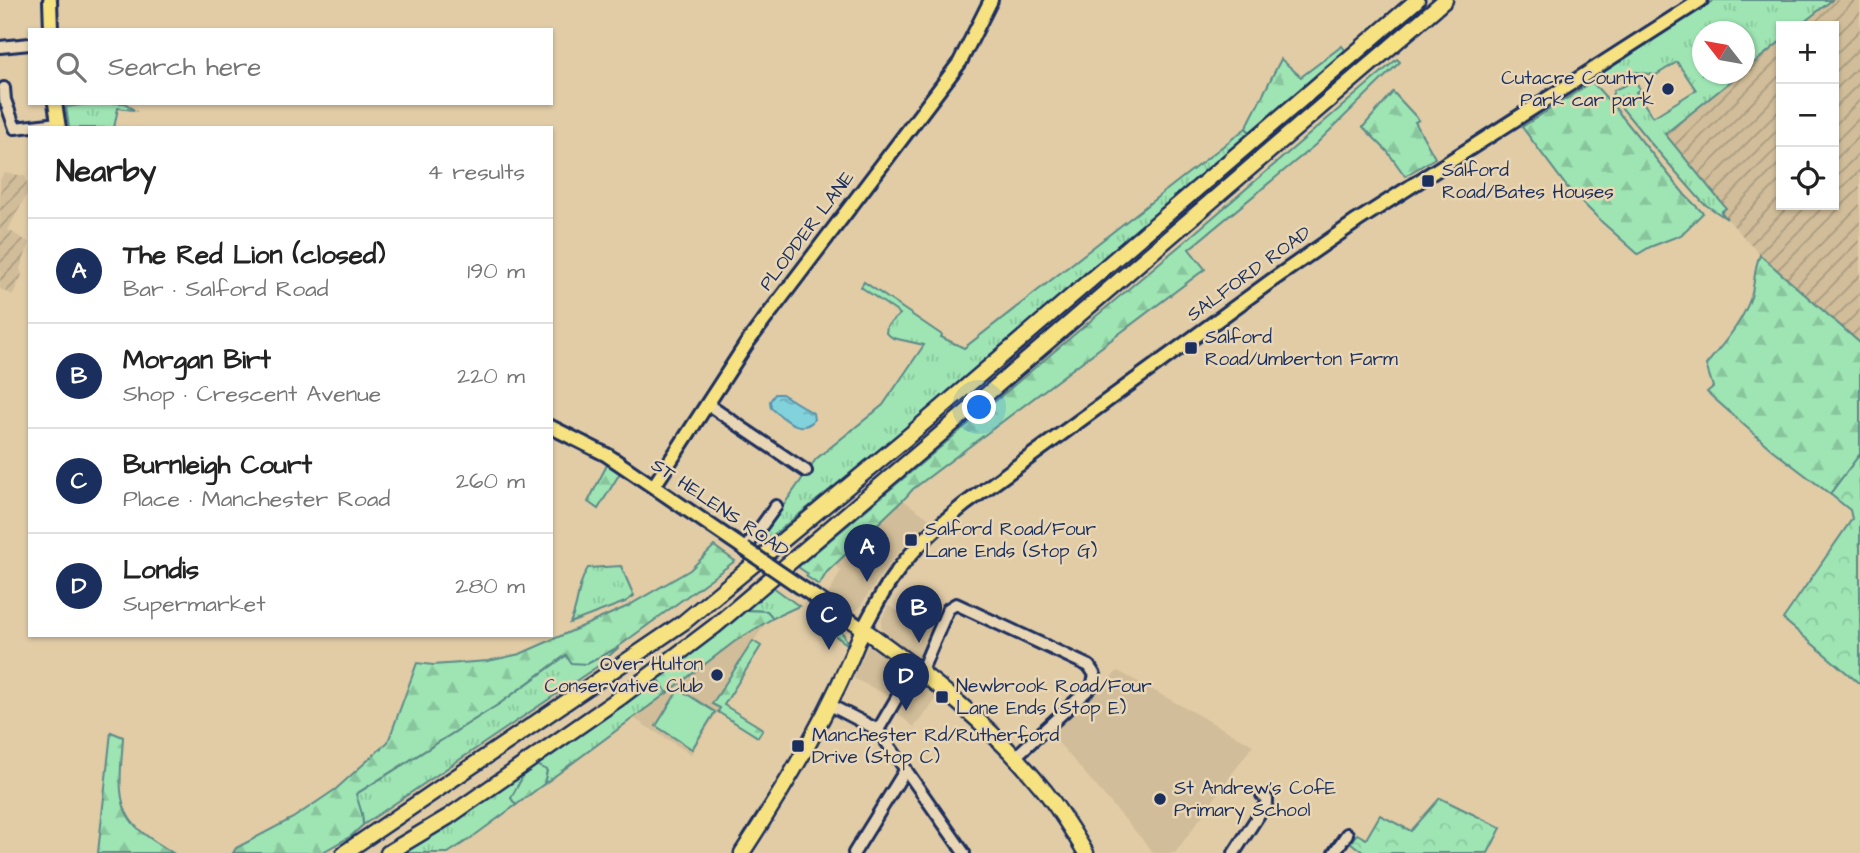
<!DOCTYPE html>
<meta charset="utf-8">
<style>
:root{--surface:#fff;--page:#f6f6f6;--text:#222;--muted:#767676;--line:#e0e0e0;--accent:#1b2f5e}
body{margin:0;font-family:"Architects Daughter",sans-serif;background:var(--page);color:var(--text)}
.controls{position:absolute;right:21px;top:21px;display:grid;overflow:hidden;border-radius:0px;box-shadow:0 2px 5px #0004}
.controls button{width:63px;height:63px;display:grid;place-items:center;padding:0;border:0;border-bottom:2px solid var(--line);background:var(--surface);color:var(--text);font:35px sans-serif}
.compass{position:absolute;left:1692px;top:21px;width:63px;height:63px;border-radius:50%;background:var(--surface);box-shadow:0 2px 5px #0004;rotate:301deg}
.you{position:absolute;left:980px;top:408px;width:24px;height:24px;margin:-18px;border:5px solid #fff;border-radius:50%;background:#1a73e8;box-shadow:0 0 0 10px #1a73e833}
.badge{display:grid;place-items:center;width:46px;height:46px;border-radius:50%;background:var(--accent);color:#fff;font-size:23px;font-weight:700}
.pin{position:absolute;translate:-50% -58px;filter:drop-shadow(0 2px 4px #0008)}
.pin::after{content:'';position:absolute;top:37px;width:24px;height:21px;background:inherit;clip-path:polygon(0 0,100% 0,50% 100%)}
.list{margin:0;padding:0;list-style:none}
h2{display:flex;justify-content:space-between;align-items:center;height:91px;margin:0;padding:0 28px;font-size:30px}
h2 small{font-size:23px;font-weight:400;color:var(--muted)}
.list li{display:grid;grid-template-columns:46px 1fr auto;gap:21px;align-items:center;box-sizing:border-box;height:105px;padding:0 28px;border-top:2px solid var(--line)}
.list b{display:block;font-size:26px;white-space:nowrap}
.list p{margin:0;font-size:23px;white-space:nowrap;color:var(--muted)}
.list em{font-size:23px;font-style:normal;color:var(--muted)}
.icon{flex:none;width:38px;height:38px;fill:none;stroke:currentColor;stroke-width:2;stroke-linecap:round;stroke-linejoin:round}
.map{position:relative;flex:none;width:1860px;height:853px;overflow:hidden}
.search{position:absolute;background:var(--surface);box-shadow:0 2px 5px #0004;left:28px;top:28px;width:525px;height:77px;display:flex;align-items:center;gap:18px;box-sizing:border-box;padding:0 24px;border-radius:0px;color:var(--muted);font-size:26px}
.panel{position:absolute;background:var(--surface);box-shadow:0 2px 5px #0004;left:28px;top:126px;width:525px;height:511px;border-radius:0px}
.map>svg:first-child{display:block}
</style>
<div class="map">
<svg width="1860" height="853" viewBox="0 0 1860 853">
<defs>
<pattern id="industrial-furrows" width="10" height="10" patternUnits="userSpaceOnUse" patternTransform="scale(1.75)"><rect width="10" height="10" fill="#d1bd99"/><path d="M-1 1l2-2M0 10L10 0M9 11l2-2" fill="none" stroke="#a99a80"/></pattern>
<pattern id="grass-tufts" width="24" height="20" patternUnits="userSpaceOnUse" patternTransform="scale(1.75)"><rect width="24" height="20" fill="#9ee5b3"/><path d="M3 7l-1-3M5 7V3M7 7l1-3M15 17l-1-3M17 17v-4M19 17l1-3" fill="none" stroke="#88c59c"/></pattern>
<pattern id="forest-firs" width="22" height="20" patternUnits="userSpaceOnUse" patternTransform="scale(1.75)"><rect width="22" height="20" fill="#9ee5b3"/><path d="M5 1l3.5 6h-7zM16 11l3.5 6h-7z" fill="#88c59c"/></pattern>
<pattern id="park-crowns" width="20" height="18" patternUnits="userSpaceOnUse" patternTransform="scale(1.75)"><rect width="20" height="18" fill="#9ee5b3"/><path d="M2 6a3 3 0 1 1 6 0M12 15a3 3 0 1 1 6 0" fill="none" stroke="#88c59c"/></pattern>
<pattern id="water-ripples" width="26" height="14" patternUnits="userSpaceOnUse" patternTransform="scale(1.75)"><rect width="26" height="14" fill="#82d2dc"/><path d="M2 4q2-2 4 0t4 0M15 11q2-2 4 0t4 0" fill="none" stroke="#6aabb6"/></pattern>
</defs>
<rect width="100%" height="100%" fill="#e1cca6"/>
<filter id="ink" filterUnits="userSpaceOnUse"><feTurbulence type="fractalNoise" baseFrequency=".0143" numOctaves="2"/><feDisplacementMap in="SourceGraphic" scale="14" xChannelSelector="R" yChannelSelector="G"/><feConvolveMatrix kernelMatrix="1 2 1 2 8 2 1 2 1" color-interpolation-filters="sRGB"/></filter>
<g filter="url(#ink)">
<g fill="#d1bd99">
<polygon points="903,500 931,520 902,548 878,579 859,608 853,611 828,596 841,570 834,565"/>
<polygon points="888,606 933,628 917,660 888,635 881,627 882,619"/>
<polygon points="767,621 713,703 720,708 691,754 633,718 734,642"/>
<polygon points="868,646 886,656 907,671 893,698 853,678"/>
<polygon points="1118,671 1253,745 1175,853 1154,853 1050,733"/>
<polygon points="914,679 939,696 914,727 893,710"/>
</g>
<g fill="url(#industrial-furrows)" fill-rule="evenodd">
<path d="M 1797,0 L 1860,0 L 1860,343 L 1760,255 L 1660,145 L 1656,129 L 1701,92 L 1702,74 L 1744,74 L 1745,33 ZM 1781,26 L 1834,26 L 1834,205 L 1781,205 Z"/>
<polygon points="4,173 25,176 29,190 8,230 30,243 20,268 22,275 13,295 0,289 0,180"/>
</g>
<g fill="url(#grass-tufts)" stroke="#5c8a88" stroke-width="2">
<polygon points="1714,0 1832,0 1799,26 1781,26 1781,41 1745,70 1744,32 1702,32 1702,74 1740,74 1665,134 1726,208 1721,212 1727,219 1703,203 1648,140 1612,96 1614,90 1634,81 1634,83 1637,84 1640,89 1636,92 1653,117 1696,90 1677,62 1656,75 1636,72 1608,84 1603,80 1601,74"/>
<polygon points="95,103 125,103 134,110 118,108 114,128 69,128 66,107"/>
<path d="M 1246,128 L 1250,132 C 1089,270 930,412 763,543 L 759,540 L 816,459 L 883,405 L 924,345 L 893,338 L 886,333 L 887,326 L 900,314 L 861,287 L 864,282 L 942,335 L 941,337 L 964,348 Z"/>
<path d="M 621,566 L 634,596 L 625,602 L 570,623 C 579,605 577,584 588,568 Z"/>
<polygon points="773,587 799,606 773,618 767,611 742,610"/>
<polygon points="619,647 598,666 363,825 362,814 355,795 499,704 567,655 587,664"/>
<polygon points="657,676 667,693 544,784 547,770 534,764"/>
<polygon points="522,773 521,780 511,798 516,805 471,838 448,853 407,853 410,849"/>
</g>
<g fill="url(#forest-firs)" stroke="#5c8a88" stroke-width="2">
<polygon points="1342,46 1345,50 1250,132 1246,128 1281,59 1301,77"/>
<polygon points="1397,59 1400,62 1315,145 1189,249 1205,269 913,489 906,497 827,572 819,585 806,576 808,574 798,567 1183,243"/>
<polygon points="1592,82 1612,104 1685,195 1703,213 1681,235 1650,247 1638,254 1603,223 1567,187 1522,127"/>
<polygon points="1393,92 1419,120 1415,122 1435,158 1405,176 1387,151 1363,127"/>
<path d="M 1760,255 L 1860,343 L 1860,454 L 1830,494 L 1771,449 L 1707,392 L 1713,387 L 1706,365 C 1723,344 1742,323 1751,297 C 1755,283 1754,267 1760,255 Z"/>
<polygon points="607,465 620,473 598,509 588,502"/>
<polygon points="714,546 735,561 618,647 587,664 571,663 566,655 499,704 356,794 362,814 363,825 351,836 321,853 233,853 236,848 293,818 336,789 388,742 417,663 433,665 488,661 520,654 626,607 690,570"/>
<path d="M 813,609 C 825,618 845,628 847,644 L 809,617 Z"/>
<polygon points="742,610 767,611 773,618 734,642 667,693 657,676"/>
<polygon points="753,641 761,646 724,705 763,729 758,737 718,712 720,708 712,704"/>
<path d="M 111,732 L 123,737 C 122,763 115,797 130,819 C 140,834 158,843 173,853 L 98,853 Z"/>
<polygon points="534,764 547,770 544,784 516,805 511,798 521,780 522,773"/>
</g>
<g fill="url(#park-crowns)" stroke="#5c8a88" stroke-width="2">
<polygon points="1860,454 1860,684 1783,619 1852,519 1850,510 1830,494"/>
<polygon points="1440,798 1501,828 1488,853 1364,853 1350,842 1357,834 1366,839 1380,815 1411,831"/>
</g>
<polygon fill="#9ee5b3" stroke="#5c8a88" stroke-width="2" points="679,689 715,712 692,749 656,726"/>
<path fill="url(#water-ripples)" stroke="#5991aa" stroke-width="2" d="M 775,394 L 782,394 L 813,413 L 814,420 C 800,436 783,417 771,408 L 770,401 Z"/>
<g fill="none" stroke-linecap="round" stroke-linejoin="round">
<g stroke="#1b2f5e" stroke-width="16">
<g id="minor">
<polyline points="0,47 30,44"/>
<polyline points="4,88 5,100 15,128 58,123"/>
<polyline points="707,404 806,471"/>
<polyline points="745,549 776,506"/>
<polyline points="921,672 948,609 956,604 1089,666 1095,675 1092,686 1015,757"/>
<polyline points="830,705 878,730 964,853"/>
<polyline points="878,730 906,682 916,668"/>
<polyline points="854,853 906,769"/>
<polyline points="1234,853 1267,802 1267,799 1262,795"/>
<polyline points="1334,853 1347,834"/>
</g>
</g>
<g stroke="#1b2f5e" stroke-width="18">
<g id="major">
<polyline points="50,0 51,30"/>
<polyline points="55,103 59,128"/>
<polyline points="551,427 607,455 745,549"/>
<polyline points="654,486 747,343 960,62 991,0"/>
<path d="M 799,586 L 863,629 C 873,611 882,592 894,576 C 913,548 938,526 964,505 L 1271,281 L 1357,221 L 1701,0"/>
</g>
</g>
<g stroke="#1b2f5e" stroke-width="19">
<g id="highway">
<polyline points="344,853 684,622 904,440 1417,0"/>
<polyline points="388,853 448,817 621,697 715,626 921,451 1445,0"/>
<path d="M 742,853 C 789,781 832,708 863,629 C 929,676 993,727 1044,790 C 1060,810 1073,832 1086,853"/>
</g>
</g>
<use href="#minor" stroke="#e9d6b4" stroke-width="10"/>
<use href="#major" stroke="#f7e281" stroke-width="12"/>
<use href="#highway" stroke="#f7e281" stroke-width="14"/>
<g stroke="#1b2f5e" stroke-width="18" stroke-linecap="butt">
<polyline id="major-bridge" points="745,549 799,586"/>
</g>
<use href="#major-bridge" stroke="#f7e281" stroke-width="12"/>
</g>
</g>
<g fill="#1b2f5e" stroke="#e9d6b4" stroke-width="2.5">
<circle cx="1668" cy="89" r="7"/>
<rect x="1421" y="174" width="14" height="14" rx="3.5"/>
<rect x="1184" y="341" width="14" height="14" rx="3.5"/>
<rect x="904" y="533" width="14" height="14" rx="3.5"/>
<circle cx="717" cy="675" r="7"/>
<rect x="935" y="690" width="14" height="14" rx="3.5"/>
<rect x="791" y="739" width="14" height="14" rx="3.5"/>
<circle cx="1160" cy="799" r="7"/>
</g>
<g text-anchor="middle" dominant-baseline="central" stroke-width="5" stroke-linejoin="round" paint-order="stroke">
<g font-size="19" fill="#1b2f5e" stroke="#e9d6b4" text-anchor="start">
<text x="1654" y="78" text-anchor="end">Cutacre Country<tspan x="1654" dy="22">Park car park</tspan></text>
<text x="1442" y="170">Salford<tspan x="1442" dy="22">Road/Bates Houses</tspan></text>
<text x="1205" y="337">Salford<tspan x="1205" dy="22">Road/Umberton Farm</tspan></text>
<text x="925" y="529">Salford Road/Four<tspan x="925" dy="22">Lane Ends (Stop G)</tspan></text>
<text x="703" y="664" text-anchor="end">Over Hulton<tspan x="703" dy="22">Conservative Club</tspan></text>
<text x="956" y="686">Newbrook Road/Four<tspan x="956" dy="22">Lane Ends (Stop E)</tspan></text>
<text x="812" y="735">Manchester Rd/Rutherford<tspan x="812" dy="22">Drive (Stop C)</tspan></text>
<text x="1174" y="788">St Andrew's CofE<tspan x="1174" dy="22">Primary School</tspan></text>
</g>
<g font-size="19" fill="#1b2f5e" stroke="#e9d6b4">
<text transform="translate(807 231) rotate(-53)">PLODDER LANE</text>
<text transform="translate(1249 274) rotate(-36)">SALFORD ROAD</text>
<text transform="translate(720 508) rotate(34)">ST HELENS ROAD</text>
</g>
</g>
</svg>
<div class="controls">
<button>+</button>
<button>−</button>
<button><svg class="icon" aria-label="locate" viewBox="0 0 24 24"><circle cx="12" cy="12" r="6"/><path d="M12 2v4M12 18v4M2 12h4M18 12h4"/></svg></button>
</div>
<svg class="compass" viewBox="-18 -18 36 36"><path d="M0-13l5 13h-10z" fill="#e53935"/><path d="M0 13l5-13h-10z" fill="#767676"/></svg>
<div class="you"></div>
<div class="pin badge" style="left:867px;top:582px">A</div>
<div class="pin badge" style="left:919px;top:643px">B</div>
<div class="pin badge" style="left:829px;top:650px">C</div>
<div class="pin badge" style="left:906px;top:711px">D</div>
<div class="search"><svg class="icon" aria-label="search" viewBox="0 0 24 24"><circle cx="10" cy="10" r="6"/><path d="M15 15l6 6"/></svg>Search here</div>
<section class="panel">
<h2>Nearby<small>4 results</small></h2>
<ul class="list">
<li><span class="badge">A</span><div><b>The Red Lion (closed)</b><p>Bar · Salford Road</p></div><em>190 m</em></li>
<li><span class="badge">B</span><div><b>Morgan Birt</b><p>Shop · Crescent Avenue</p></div><em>220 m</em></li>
<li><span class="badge">C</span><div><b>Burnleigh Court</b><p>Place · Manchester Road</p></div><em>260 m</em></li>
<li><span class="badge">D</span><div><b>Londis</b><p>Supermarket</p></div><em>280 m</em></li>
</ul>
</section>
</div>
